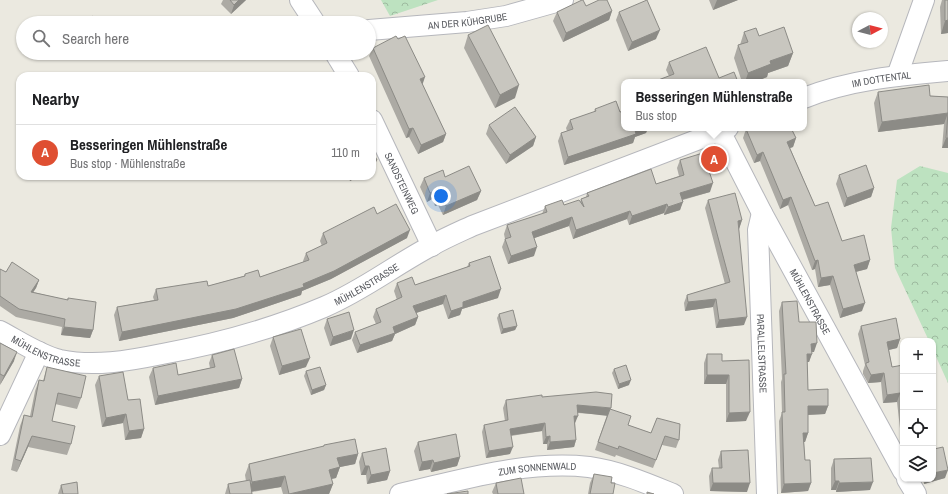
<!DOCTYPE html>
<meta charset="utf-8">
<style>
:root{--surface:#fff;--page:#f2f2f2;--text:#202124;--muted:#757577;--line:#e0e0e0;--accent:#df4f32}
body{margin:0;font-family:"Archivo Narrow",sans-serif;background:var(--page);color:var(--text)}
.controls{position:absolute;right:12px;bottom:12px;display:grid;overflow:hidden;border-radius:8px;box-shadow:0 1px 3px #0004}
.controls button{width:36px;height:36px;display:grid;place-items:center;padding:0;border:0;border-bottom:1px solid var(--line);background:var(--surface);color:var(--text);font:20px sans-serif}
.compass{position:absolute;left:852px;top:12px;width:36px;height:36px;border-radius:50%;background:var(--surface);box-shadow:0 1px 3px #0004;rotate:83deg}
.you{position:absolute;left:441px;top:196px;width:14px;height:14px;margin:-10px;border:3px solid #fff;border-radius:50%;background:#1a73e8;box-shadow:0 0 0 6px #1a73e833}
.badge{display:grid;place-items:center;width:26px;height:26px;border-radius:50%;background:var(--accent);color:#fff;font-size:13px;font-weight:700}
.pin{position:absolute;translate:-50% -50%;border:2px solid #fff;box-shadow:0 1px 4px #0006}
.popup{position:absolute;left:621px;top:79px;width:186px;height:52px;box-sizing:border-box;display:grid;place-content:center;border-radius:8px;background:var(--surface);filter:drop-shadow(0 1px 3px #0005);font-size:13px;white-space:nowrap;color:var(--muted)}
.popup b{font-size:15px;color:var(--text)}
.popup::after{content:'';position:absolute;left:50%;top:100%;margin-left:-8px;border:8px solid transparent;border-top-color:var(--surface)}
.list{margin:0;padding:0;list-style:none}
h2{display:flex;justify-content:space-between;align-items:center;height:52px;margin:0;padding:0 16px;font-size:17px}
h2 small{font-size:13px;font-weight:400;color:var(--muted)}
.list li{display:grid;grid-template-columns:26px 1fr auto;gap:12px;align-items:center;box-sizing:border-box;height:56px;padding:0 16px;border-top:1px solid var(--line)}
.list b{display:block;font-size:15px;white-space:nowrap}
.list p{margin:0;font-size:13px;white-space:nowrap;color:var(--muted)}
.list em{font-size:13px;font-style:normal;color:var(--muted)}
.icon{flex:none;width:22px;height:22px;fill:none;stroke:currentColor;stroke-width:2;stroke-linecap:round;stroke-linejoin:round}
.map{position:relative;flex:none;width:948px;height:494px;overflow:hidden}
.search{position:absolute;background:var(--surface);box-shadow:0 1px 3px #0004;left:16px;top:16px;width:360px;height:44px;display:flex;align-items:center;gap:10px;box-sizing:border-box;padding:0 14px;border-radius:22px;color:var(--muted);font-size:15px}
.panel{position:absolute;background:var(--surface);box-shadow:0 1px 3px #0004;left:16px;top:72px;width:360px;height:108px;border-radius:12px}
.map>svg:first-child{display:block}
</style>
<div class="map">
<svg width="948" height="494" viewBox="0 0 948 494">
<defs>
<pattern id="forest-crowns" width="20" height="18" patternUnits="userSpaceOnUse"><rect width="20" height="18" fill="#bde2c0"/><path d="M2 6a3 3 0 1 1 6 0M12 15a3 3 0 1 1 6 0" fill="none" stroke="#9dba9f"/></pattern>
</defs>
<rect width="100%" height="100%" fill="#ebe9e0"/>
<g fill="url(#forest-crowns)">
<polygon points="381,0 438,0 390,16"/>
<polygon points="920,166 948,173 948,383 933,350 933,341 929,341 895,268 891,228 897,180"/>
</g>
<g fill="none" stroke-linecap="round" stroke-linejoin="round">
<g stroke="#b6b7bc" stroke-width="22">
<g id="minor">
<polyline points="300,0 315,23"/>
<path id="s1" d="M 369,30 L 467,22 L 506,16 L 563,0"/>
<polyline points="335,53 349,76"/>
<polyline points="897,76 924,0"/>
<path id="s2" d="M 804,98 C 849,80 900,75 948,71"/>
<path id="s3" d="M 372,120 L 432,246"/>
<path id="s4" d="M 720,131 L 762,213 L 903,471"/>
<path id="s5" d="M 762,213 L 758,230 L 767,494"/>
<path id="s6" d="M 0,331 C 19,341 39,355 60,360 C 94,367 128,361 162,354 C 217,344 272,329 324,307 C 362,291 395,265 431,246 C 445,238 459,232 472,226 L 728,128"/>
<polyline points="0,435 39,352"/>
<polyline points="907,479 916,494"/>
<path id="s7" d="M 400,494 C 462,480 525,460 589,467 C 618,471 646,483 673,494"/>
</g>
</g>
<use href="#minor" stroke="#fff" stroke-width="20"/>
</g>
<g fill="#acaaa4">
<polygon points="223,0 246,0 231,14 221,4"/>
<polygon points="709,0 738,0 713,10"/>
<polygon points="942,0 948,0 948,33 941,34 940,7"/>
<polygon points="586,6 612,11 609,20 563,42 553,21 557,12"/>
<polygon points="619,12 656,39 628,51 616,20"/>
<polygon points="744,32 759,36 793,53 788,66 768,73 767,77 754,82 742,82 734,58 738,45 740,45"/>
<polygon points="468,35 515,98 495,108 464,48"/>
<polygon points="373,48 422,84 446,134 443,142 418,154 409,137 406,138 369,56"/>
<polygon points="129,53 143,53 133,60"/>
<polygon points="669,62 719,78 669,76 666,70"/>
<polygon points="878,92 948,97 948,148 942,148 944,124 878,132 874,103"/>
<polygon points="595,109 624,128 648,128 646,133 635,137 633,143 564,165 558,141 561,133 567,131 566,128 570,120 594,112"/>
<polygon points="489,125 536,137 533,146 506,164 486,134"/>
<polygon points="746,129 796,138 793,147 790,148 815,206 842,241 870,260 867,269 856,272 862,311 840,318 830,285 818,287 815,269 812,270 788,205 780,209 760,161 754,163 743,138"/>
<polygon points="680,160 710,192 683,200 680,210 664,215 664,213 629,225 627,219 573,239 569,226 534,238 534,256 508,264 502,247 505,239 504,234 507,225 542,214 545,206 564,205 580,202 581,199 586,197 587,193 656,184 679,176 677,168"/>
<polygon points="839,175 874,188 871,197 844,207 836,184"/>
<polygon points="347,176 359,176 350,181"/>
<polygon points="445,177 481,191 477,200 443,215 438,205 435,206 432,199 427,202 420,187 424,178"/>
<polygon points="708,200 742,220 739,229 744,325 716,328 713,307 685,311 684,303 687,295 725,284 705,208"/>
<polygon points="377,214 407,238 331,279 302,291 301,295 233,318 119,341 114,315 117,307 154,300 153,297 156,289 208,286 244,276 245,274 260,277 303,262 303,261 306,253 322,246 320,241 323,233"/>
<polygon points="469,263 498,298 462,309 460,315 448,319 443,304 416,313 418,317 415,325 395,334 392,341 357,353 352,340 355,332 376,324 373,317 376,309 397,300 394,291 397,283 415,285 467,267"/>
<polygon points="0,269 6,272 39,280 36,288 33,292 67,300 68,298 93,330 90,338 61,335 62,327 16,317 0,306"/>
<polygon points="782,302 799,322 814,352 812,352 809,362 807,362 808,390 828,406 825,414 808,415 808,433 805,442 804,442 805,460 811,483 808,491 781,493 779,421 782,413 781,382 782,379 779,311"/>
<polygon points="499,314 517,326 515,330 501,334 497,318"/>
<polygon points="327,319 351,339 330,346 324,328"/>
<polygon points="861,326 900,339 897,348 889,350 892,367 903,365 903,446 902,446 897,402 883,403 881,382 868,383 863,374 863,371 865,365 858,334"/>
<polygon points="273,337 306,367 279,375 270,346"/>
<polygon points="0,343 14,361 0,385"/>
<polygon points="707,354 722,361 749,360 746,421 726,422 726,384 704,384 704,363"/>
<polygon points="212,355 242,379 239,388 155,405 149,377 153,368 178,375 210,368 209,363"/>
<polygon points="47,367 81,398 77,409 55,404 52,421 71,444 67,455 28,447 17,472 11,470 20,426 24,415 30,416 35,391 39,380 43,381"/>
<polygon points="614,369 629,385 618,389 612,373"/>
<polygon points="306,371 326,385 324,390 311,395 304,376"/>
<polygon points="99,376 128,400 144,429 141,438 125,440 123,423 102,427 95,385"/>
<polygon points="542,397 611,409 628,425 651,433 657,418 679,440 676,448 662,445 653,468 616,455 615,457 595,450 607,415 578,413 575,423 576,440 574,447 547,450 547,444 543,444 542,431 511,436 510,454 486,458 482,432 484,425 505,421 503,408 506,400"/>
<polygon points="418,442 460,457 457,466 431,472 430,469 419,471 414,451"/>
<polygon points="324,445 358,454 355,464 340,467 336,478 331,479 333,484 329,494 283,494 281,487 252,492 252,494 225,494 228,484 246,481 245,475 249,464 323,447"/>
<polygon points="934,449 945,478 924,484 923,479 933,479"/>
<polygon points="721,451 747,492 710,491 709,476 712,468 719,468 718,460"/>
<polygon points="362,453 390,471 387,480 367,484 366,475 361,475 359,462"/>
<polygon points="834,459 870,490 836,492 836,490 831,490 831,468"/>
<polygon points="594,474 611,483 613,494 588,494 590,483"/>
<polygon points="496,483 524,494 493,494 492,492"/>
<polygon points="61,485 78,494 58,494"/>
</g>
<g fill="#8c8b86">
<polygon points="239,0 246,0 231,14 234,5"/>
<polygon points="717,0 738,0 713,10"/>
<polygon points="612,11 609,20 563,42 566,33"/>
<polygon points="948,20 948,33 941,34 945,21"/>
<polygon points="660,30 656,39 628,51 632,42"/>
<polygon points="138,53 143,53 133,60 135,55"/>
<polygon points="793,53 788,66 768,73 767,77 754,82 745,82 748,73 770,61"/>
<polygon points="425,77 422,86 420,79"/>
<polygon points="519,85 515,98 495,108 500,95"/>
<polygon points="948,113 944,124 878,132 882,122"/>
<polygon points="413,128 409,137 406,138 409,129"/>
<polygon points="640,128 648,128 646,133 635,137 633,143 564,165 568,157"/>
<polygon points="446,134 443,142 418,154 421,145"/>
<polygon points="536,137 533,146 506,164 510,155"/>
<polygon points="796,138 793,147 784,150 787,142"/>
<polygon points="946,138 948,138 948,148 942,148"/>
<polygon points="763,152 760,161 754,163 757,155"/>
<polygon points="377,160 373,169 372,170 372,162"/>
<polygon points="351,176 359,176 350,181"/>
<polygon points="713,183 710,192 677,201 680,193"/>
<polygon points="874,188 871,197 844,207 847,198"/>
<polygon points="436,190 432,199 427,202 430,193"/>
<polygon points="481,191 477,200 443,215 446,206"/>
<polygon points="441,196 438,205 435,206 439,197"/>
<polygon points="791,197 788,205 780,209 783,200"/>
<polygon points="683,202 680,210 664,215 668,207"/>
<polygon points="667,204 664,213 629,225 632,216"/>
<polygon points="630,211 627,219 573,239 576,230"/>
<polygon points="572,217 569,226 529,240 532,232"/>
<polygon points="742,220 739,229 738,221"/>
<polygon points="410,230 407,238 331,279 302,291 301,295 233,318 119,341 122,332 303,284"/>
<polygon points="537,247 534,256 508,264 511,256"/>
<polygon points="818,260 815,269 812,270 815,261"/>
<polygon points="870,260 867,269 851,273 854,265"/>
<polygon points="833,276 830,285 818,287 821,278"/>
<polygon points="39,280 36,288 28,300 31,292"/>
<polygon points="501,289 498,298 462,309 460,315 448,319 451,311 463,302"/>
<polygon points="446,295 443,304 410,315 413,306"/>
<polygon points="716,299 713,307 685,311 688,302"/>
<polygon points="865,303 862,311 840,318 843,309"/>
<polygon points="418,317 415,325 395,334 392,341 357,353 360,345 393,327"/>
<polygon points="747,317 744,325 716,328 719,320"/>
<polygon points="517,326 515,330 501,334 503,329"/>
<polygon points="64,327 93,330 90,338 61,335"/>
<polygon points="354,330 351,339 330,346 333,337"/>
<polygon points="900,339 897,348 884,351 887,342"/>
<polygon points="817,343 814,352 808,352 811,344"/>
<polygon points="17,352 14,361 0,385 4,376"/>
<polygon points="807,354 812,354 809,362 804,362"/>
<polygon points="310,358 306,367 279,375 282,366"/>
<polygon points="884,373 881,382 868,383 871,375"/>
<polygon points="707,375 729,375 726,384 704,384"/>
<polygon points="242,379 239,388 155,405 158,396"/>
<polygon points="631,380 629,385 618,389 619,384"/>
<polygon points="326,385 324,390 311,395 312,390"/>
<polygon points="900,393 897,402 883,403 887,395"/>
<polygon points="577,405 611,408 608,416 574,412"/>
<polygon points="808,406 828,406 825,414 805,415"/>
<polygon points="750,412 746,421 726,422 729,413"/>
<polygon points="126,414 123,423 102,427 106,418"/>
<polygon points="574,416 578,416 575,423"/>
<polygon points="545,423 542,431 507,436 510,429"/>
<polygon points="144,429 141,438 125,440 129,431"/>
<polygon points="803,433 808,433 805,442 800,442"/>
<polygon points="32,436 28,447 17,472 21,461"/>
<polygon points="550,436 547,444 543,444 546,437"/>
<polygon points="576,440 574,447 547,450 550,442"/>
<polygon points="513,447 510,454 486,458 489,451"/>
<polygon points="358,454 355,464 340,467 336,478 326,480 329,470 337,458"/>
<polygon points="460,457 457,466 431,472 434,463"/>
<polygon points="433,460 430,469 419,471 422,462"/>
<polygon points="365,466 369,466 366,475 361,475"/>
<polygon points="948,470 945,478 924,484 925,479 933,479 933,473"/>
<polygon points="390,471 387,480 367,484 371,475"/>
<polygon points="285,476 281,487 248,492 252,482"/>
<polygon points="835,481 839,481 836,490 831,490"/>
<polygon points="873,482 870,490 836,492 839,483"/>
<polygon points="713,483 750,483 747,492 710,491"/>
<polygon points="811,483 808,491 781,493 784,484"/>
<polygon points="333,484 329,494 289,494"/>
</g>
<g fill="#c8c6bf" stroke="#8c8b86">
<polygon points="230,0 239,0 234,5"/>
<polygon points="582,0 583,0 586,6 599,0 607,0 612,11 566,33 557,12"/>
<polygon points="647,0 660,30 632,42 619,12"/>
<polygon points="945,0 948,0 948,20 945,21"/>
<polygon points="92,16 101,23 86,23"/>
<polygon points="488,25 519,85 500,95 468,35"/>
<polygon points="784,27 793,53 770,61 771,64 748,73 738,45 748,42 744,32 756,28 759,36"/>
<polygon points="396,36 398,39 405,36 425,77 420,79 446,134 421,145 413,128 409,129 373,48"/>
<polygon points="706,47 719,78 734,72 738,82 653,82 674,74 669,62"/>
<polygon points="929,85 930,96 948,97 948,138 946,138 948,113 882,122 878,92"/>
<polygon points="616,101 620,112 624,111 624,128 640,128 635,130 636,134 568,157 561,133 573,129 570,120 596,111 595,109"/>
<polygon points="515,107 536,137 510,155 489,125"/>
<polygon points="749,128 791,128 796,138 787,142 815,206 828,202 842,241 864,235 870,260 854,265 865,303 843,309 833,276 821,278 818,260 815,261 791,197 783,200 763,152 757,155 746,129"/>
<polygon points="372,151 377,160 372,162"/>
<polygon points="703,153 713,183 680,193 683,202 668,207 667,204 632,216 630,211 576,230 572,217 532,232 537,247 511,256 505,239 511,237 507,225 547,212 545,206 562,200 564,205 579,200 584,207 581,199 589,196 587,193 651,169 656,184 684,175 680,160"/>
<polygon points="866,165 874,188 847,198 839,175"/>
<polygon points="469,166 481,191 446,206 441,196 439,197 436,190 430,193 424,178 443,170 445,177"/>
<polygon points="735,193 742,220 738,221 747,317 719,320 716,299 688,302 687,295 730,282 708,200"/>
<polygon points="396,204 410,230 334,271 303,284 304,287 236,309 122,332 117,307 158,300 156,289 207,281 208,286 245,276 245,274 258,270 260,277 309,260 306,253 327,243 323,233 374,207 377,214"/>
<polygon points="490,256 501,289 463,302 463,307 451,311 446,295 413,306 418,317 393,327 395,333 360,345 355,332 381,322 376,309 402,297 397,283 412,277 415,285 470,266 469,263"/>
<polygon points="12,262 39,280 31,292 68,300 68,298 96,302 93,330 64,327 65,319 19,309 0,296 0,269 6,272"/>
<polygon points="797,301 799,322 816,322 817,343 811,344 812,354 807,354 808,390 828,389 828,406 808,406 808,433 803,433 805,460 810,460 811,483 784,484 782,412 785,412 784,374 786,374 782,302"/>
<polygon points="513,310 517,326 503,329 499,314"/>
<polygon points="349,312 354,330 333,337 327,319"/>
<polygon points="896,318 900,339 887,342 892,367 903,365 903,416 900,393 887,395 884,373 871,375 866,365 866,363 869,362 861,326"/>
<polygon points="301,329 310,358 282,366 273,337"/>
<polygon points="0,343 17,352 4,376 0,374"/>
<polygon points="234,349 242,379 158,396 153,368 176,363 178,375 215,367 212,355"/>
<polygon points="707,354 722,354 722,361 749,360 750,412 729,413 729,375 707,375"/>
<polygon points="626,365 631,380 619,384 614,369"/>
<polygon points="47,367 86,376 81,398 58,393 52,421 75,426 71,444 32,436 21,461 15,459 24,415 32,417 39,380 44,381"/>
<polygon points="320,367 326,385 312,390 306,371"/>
<polygon points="123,372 128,400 140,399 144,429 129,431 126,414 106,418 99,376"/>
<polygon points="596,392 612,394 611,408 577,405 578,416 574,416 576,440 550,442 550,436 546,437 545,423 510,429 513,447 489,451 484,425 508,420 506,400 542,395 542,397"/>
<polygon points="610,409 631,416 628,425 651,433 657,418 680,424 679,440 665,436 656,460 619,446 618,449 598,442"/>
<polygon points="456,434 460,457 434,463 433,460 422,462 418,442"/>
<polygon points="933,438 934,449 943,447 948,470 933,473"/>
<polygon points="355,439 358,454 337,458 340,467 329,470 333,484 289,494 285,476 252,482 249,464 324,446 324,445"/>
<polygon points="386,448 390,471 371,475 369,466 365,466 362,453"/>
<polygon points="748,450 750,483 713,483 712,468 722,468 721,451"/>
<polygon points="871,458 873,482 839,483 839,481 835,481 834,459"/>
<polygon points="594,474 612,477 611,483 615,483 613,494 590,494"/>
<polygon points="521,478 524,494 498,494 496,483"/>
<polygon points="250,480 252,494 230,494 228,484"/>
<polygon points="77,482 78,494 63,494 61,485"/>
<polygon points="468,491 468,494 447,494"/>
<polygon points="647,492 654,494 647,494"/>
</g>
<g text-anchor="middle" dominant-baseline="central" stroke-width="4" stroke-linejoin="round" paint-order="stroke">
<g font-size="10" fill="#595b60" stroke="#fff">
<text stroke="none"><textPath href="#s1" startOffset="99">AN DER KÜHGRUBE</textPath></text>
<text stroke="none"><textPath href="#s2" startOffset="80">IM DOTTENTAL</textPath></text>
<text stroke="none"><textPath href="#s3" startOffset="70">SANDSTEINWEG</textPath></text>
<text stroke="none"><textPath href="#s6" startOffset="387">MÜHLENSTRASSE</textPath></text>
<text stroke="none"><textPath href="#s4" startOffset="193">MÜHLENSTRASSE</textPath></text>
<text stroke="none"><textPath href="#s6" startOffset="51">MÜHLENSTRASSE</textPath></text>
<text stroke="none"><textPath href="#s5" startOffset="141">PARALLELSTRASSE</textPath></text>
<text stroke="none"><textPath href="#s7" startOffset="140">ZUM SONNENWALD</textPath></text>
</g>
</g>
</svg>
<div class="controls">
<button>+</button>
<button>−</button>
<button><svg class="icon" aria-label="locate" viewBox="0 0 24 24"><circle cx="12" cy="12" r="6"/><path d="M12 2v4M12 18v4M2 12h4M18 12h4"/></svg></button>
<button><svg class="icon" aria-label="layers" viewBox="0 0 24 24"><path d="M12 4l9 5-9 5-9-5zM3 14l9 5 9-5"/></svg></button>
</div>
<svg class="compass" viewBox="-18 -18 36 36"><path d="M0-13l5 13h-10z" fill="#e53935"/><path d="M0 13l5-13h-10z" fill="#757577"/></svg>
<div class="you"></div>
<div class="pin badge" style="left:714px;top:159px">A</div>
<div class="popup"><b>Besseringen Mühlenstraße</b>Bus stop</div>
<div class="search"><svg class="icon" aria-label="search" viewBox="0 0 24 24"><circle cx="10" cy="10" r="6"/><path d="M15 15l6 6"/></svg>Search here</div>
<section class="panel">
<h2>Nearby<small></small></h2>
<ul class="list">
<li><span class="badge">A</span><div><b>Besseringen Mühlenstraße</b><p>Bus stop · Mühlenstraße</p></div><em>110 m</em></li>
</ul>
</section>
</div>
